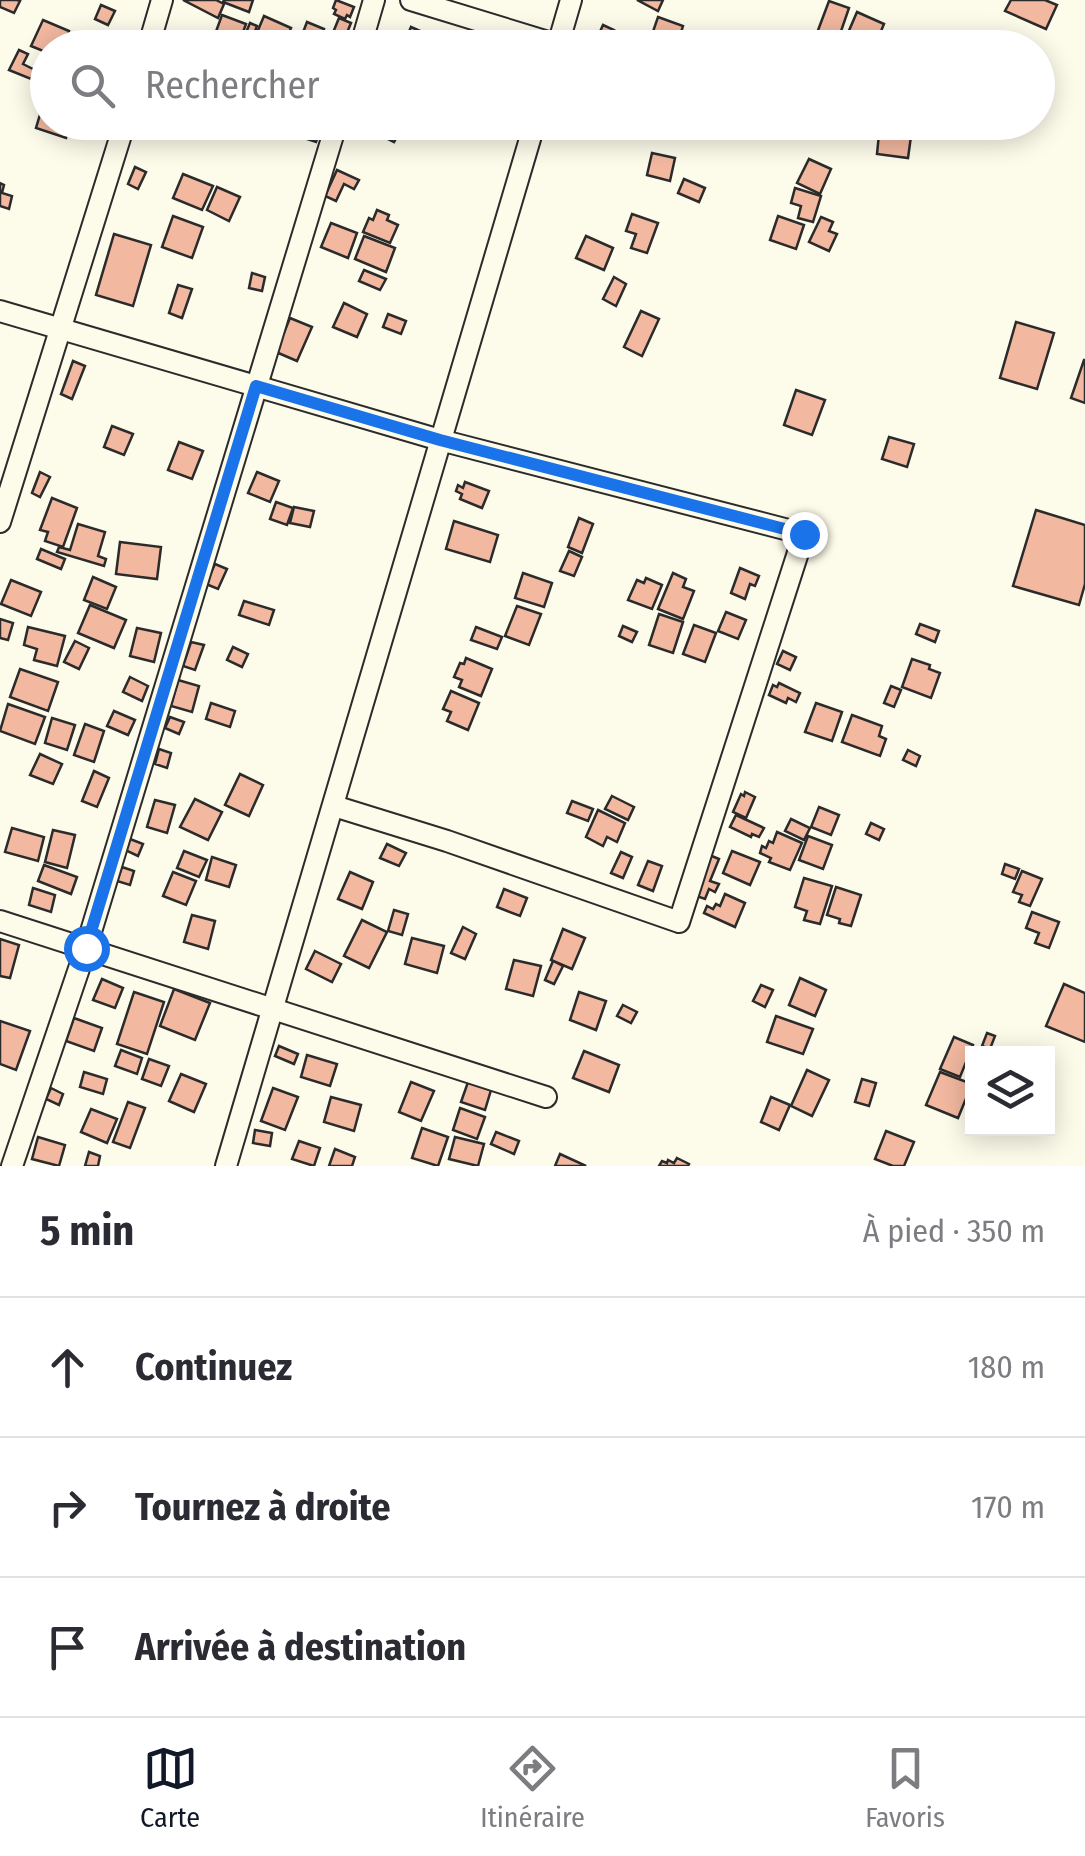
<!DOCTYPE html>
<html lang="fr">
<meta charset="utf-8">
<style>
:root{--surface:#fff;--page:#f7f7f7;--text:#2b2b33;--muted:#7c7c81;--line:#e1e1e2;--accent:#111827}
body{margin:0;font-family:"Fira Sans Condensed",sans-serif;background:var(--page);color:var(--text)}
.controls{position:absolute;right:30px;bottom:30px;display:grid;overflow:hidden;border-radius:0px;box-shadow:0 5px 25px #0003}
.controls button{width:90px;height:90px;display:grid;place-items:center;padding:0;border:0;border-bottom:2px solid var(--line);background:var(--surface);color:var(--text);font:50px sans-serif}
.stop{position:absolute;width:30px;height:30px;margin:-22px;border:8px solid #1a73e8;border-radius:50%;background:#fff}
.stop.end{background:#1a73e8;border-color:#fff;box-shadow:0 2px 10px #0008}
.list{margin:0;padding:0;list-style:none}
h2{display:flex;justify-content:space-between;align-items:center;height:130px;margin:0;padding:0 40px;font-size:42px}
h2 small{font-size:32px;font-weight:400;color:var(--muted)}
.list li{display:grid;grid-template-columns:65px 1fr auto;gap:30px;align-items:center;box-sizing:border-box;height:140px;padding:0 40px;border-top:2px solid var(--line)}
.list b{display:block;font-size:38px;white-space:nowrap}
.list em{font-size:32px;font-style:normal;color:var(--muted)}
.icon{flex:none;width:55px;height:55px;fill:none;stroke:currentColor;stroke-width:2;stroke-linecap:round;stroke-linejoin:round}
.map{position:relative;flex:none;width:1085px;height:1166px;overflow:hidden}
.search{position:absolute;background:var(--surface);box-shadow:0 5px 25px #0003;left:30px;right:30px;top:30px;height:110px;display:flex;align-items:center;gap:25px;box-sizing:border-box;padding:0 35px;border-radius:55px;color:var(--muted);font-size:38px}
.sheet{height:550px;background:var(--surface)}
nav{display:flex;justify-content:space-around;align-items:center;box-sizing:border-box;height:140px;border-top:2px solid var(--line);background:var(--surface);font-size:28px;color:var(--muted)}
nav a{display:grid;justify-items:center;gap:5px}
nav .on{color:var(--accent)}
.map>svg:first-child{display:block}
</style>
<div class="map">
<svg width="1085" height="1166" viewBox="0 0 1085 1166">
<rect width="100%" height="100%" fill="#fdfbea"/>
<g fill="#f2b8a0" stroke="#2b2b2b" stroke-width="2.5">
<polygon points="0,0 17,0 20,1 14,13 0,7"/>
<polygon points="183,0 216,0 224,4 218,18"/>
<polygon points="224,0 253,0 249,12 223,2"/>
<polygon points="336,0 354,7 350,17 347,15 345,19 334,14 336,10 333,8"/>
<polygon points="637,0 663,0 658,11"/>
<polygon points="1011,0 1045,0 1057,5 1046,29 1005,11"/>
<polygon points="829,1 849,8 838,40 817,33"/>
<polygon points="101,5 115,11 108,25 95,19"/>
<polygon points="857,12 884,24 874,48 862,48 845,40"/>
<polygon points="222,15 246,24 238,46 214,37"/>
<polygon points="264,16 291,28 283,48 251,47"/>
<polygon points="658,17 683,26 676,48 660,48 649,43"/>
<polygon points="339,18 351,23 344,40 332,35"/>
<polygon points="43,20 69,31 62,48 48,48 48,53 31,46"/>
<polygon points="307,22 324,29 319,41 302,35"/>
<polygon points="250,23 257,26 252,39 245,35"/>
<polygon points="603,25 614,30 610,38 599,34"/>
<polygon points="411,27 436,38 432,48 402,48"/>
<polygon points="19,50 28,54 23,64 35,70 31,79 9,70"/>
<polygon points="44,101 48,102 48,122 71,122 66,138 36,128"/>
<polygon points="272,122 322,122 316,142 270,127"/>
<polygon points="822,122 842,122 847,124 842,137 820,128"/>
<polygon points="378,123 399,133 394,142 374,132"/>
<polygon points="880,124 912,129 908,158 877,154"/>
<polygon points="652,153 675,158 670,181 647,175"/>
<polygon points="809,159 831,169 820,194 797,183"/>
<polygon points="135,167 146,172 138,189 128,184"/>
<polygon points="337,170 359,180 354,189 344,184 336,201 325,196"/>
<polygon points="183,174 213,186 202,210 173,198"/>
<polygon points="684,179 705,188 699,202 678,193"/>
<polygon points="0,183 4,185 2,193 12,196 9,209 0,206"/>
<polygon points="217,187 240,197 229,221 207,210"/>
<polygon points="795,188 821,196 813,222 798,218 801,206 791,203"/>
<polygon points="377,210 389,215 387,220 398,225 390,243 363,232 369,218 373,220"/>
<polygon points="632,214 658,223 647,253 631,248 636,234 626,231"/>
<polygon points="173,216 203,227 192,258 162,247"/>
<polygon points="778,216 804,225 796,249 770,240"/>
<polygon points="821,217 833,222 829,231 837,234 829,251 809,242"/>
<polygon points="331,223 357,233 348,258 321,247"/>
<polygon points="114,234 151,245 133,306 96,295"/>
<polygon points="364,236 395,248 386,272 355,259"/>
<polygon points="586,236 613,248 604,270 576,258"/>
<polygon points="364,270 386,279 380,290 359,281"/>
<polygon points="252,273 265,277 262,291 249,288"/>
<polygon points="614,277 626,284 616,306 603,299"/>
<polygon points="178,285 192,289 182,318 169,313"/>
<polygon points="344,303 367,314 357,337 333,327"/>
<polygon points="641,311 659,319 642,356 624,347"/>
<polygon points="388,314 406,321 401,334 383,327"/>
<polygon points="290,318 312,327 297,361 276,352"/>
<polygon points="1016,322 1054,333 1037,389 1000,378"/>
<polygon points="1084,360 1085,360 1085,403 1071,398"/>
<polygon points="73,361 85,366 72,399 61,394"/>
<polygon points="796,390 825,400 812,435 784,425"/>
<polygon points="112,426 133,434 124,455 104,447"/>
<polygon points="889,437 914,444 907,467 882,459"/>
<polygon points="179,442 203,451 192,479 168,470"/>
<polygon points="40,472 50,477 40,497 32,493"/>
<polygon points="257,472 279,481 270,502 248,493"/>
<polygon points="465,482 489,491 482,508 460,499 462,494 456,491 458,485 463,488"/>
<polygon points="52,498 77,508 63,547 45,541 48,532 40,530"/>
<polygon points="276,502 293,508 287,525 270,519"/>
<polygon points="294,507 314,511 310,527 290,523"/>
<polygon points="1036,510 1085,525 1085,584 1079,605 1013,586"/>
<polygon points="579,518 593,524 582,553 568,547"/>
<polygon points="454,521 498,535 490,562 446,549"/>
<polygon points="78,524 105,532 98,556 106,559 104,566 57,552 59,547 70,550"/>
<polygon points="120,542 161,547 157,579 116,574"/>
<polygon points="41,549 65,559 61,569 37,559"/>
<polygon points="569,551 582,557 574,576 560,571"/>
<polygon points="215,564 227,569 218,589 206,584"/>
<polygon points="740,568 759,576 755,586 750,584 745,599 731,593"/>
<polygon points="523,573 552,583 544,607 515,598"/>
<polygon points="673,573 686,579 683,587 694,591 683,619 658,609"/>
<polygon points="93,577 116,587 107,609 84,600"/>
<polygon points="646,578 662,585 652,609 628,600 637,580 644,583"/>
<polygon points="11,580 41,592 31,616 1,604"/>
<polygon points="244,601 274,610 269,625 239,615"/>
<polygon points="90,605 126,620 114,648 78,633"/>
<polygon points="517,606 541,614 529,645 505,636"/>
<polygon points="726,612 746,620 738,639 718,631"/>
<polygon points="659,614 683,622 673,653 649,645"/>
<polygon points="0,619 13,623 8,640 0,638"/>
<polygon points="920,624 939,631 935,642 916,634"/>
<polygon points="694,625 716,633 705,662 683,654"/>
<polygon points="623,626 637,632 632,642 619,636"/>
<polygon points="28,627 65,636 57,666 34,660 37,649 24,645"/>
<polygon points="476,627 502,637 497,649 471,640"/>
<polygon points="137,628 161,633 154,662 130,656"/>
<polygon points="75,641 89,648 79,669 64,662"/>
<polygon points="191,642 204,645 195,670 183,666"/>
<polygon points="233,647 248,654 242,667 227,660"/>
<polygon points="783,651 796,657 790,670 777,664"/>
<polygon points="466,658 492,669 481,696 459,687 462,680 454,677 460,663 464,664"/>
<polygon points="912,659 930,665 929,669 940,673 931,698 902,687"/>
<polygon points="20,669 58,682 48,711 10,697"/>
<polygon points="130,677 148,686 142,701 123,692"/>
<polygon points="178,680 199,686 192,712 171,706"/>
<polygon points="779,683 800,693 796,702 788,698 786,703 769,695 773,685 777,687"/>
<polygon points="891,686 901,690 894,707 884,703"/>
<polygon points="451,691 479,703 468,730 447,721 451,712 443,709"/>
<polygon points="211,703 235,711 230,727 206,719"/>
<polygon points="816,703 842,712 832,741 805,732"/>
<polygon points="8,704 45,717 35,744 0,731"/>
<polygon points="114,711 135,720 128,735 107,726"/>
<polygon points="852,715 882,726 879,736 886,739 880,756 842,742"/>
<polygon points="170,717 184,722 179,734 165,728"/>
<polygon points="52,718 75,725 67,750 45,743"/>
<polygon points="85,724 104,731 94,762 74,755"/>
<polygon points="159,749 171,753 167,768 155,764"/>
<polygon points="908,750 920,756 916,766 903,760"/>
<polygon points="40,754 62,764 53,784 30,775"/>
<polygon points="94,771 109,778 97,807 82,801"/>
<polygon points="240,774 263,785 249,816 225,805"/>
<polygon points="745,792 755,797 746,818 733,812 741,794 744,796"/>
<polygon points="612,796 634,807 628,820 605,809"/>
<polygon points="195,799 222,812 208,840 180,827"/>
<polygon points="155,800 175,805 167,833 147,827"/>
<polygon points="572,801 593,809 588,821 567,813"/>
<polygon points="819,807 839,815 831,835 811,827"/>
<polygon points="598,810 625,823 617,842 607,837 603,846 586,837"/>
<polygon points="736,815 764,828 759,837 752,834 751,837 730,827"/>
<polygon points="791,819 810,828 804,840 785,831"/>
<polygon points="871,823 884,829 879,840 866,834"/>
<polygon points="12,828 44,837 38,861 5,852"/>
<polygon points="53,830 75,835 67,868 45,862"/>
<polygon points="777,832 802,843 790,870 769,862 771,858 760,853 762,846 766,848 769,841 773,843"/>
<polygon points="808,836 832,845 823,869 799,860"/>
<polygon points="130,839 143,844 138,856 125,850"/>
<polygon points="387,844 406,853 399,866 380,858"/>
<polygon points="184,851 207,860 199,877 177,868"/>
<polygon points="732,851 760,862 750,885 723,873"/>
<polygon points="621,852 632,857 623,878 611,873"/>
<polygon points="707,854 719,859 710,881 719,884 715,892 709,889 705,899 691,894"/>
<polygon points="212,857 236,865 229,887 206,880"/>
<polygon points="648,861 662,866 653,891 638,885"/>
<polygon points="1005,864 1019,869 1015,879 1002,874"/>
<polygon points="44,865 77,877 71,894 38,881"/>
<polygon points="122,867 134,871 130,885 117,881"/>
<polygon points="1022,871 1042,879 1030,906 1019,902 1022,895 1013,892"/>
<polygon points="173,872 196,881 186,905 163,896"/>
<polygon points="350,872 373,882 362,909 338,899"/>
<polygon points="804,878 832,886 820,924 804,920 807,911 795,907"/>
<polygon points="836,887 861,895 851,926 839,923 840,919 827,915"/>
<polygon points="33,888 55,895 51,912 29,905"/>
<polygon points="504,889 527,898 520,916 497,907"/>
<polygon points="725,894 745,903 735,927 704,913 707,906 713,909 716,904 720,906"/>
<polygon points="394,910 408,914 402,935 388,931"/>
<polygon points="1032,912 1059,922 1049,948 1035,943 1039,933 1026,928"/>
<polygon points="192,915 215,921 208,949 184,942"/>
<polygon points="362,920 387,932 369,968 344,956"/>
<polygon points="463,927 476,934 465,959 451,953"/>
<polygon points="563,929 585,938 572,969 551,960"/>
<polygon points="412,938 444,946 437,973 405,964"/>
<polygon points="0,939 19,945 10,978 0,976"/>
<polygon points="315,951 341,964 332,982 306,969"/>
<polygon points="514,960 541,966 533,996 506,989"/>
<polygon points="553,961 563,966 554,984 545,980"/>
<polygon points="800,978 826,990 815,1016 789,1005"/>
<polygon points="102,979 123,988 115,1008 93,1000"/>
<polygon points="1064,984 1085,993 1085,1042 1046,1026"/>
<polygon points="761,985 773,990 765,1007 753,1001"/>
<polygon points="174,989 210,1003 195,1040 160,1026"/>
<polygon points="134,992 164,1002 147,1054 117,1044"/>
<polygon points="579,992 606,1001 596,1030 570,1020"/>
<polygon points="623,1005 637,1012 631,1023 617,1016"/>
<polygon points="776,1016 813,1029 803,1054 767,1042"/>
<polygon points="74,1018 102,1028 94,1051 66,1041"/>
<polygon points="0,1021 30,1031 16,1070 0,1064"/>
<polygon points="987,1033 995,1036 990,1049 982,1046"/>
<polygon points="954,1037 973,1045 960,1077 940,1069"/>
<polygon points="279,1046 298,1054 294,1064 275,1056"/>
<polygon points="121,1050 142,1058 137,1074 115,1066"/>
<polygon points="584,1051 619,1065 609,1092 573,1078"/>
<polygon points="307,1055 337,1064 330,1086 301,1077"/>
<polygon points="149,1059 169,1066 161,1086 142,1079"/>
<polygon points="807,1070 829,1080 812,1116 791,1106"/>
<polygon points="84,1072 107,1079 103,1094 80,1087"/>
<polygon points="940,1072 972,1084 958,1118 926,1105"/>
<polygon points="181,1074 206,1084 194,1112 169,1101"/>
<polygon points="862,1079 876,1083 869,1106 855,1102"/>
<polygon points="411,1082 434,1091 421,1121 399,1112"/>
<polygon points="468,1082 491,1090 485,1110 461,1102"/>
<polygon points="51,1088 63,1094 59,1105 46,1099"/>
<polygon points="273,1088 298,1097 285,1130 261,1121"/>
<polygon points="331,1097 361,1105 354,1131 324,1122"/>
<polygon points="771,1097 790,1105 779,1130 761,1122"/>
<polygon points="128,1102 145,1108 130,1148 113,1142"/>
<polygon points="460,1108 485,1117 477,1139 453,1130"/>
<polygon points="91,1109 117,1119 107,1143 81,1132"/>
<polygon points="422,1128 448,1137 438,1166 412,1158"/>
<polygon points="255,1130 272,1133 270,1146 253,1143"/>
<polygon points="886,1131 914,1142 904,1166 893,1166 875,1159"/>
<polygon points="496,1132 519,1141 514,1154 491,1144"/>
<polygon points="38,1137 65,1145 59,1166 32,1159"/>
<polygon points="455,1137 484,1144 478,1166 449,1159"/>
<polygon points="299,1141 320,1148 314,1166 292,1159"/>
<polygon points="335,1149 355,1157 352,1166 329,1166"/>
<polygon points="89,1152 100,1156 98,1166 85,1166"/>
<polygon points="560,1154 586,1166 555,1166"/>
<polygon points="677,1158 689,1164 688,1166 659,1166 662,1161 667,1163 668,1160 674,1163"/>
</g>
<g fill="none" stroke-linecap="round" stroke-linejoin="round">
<g stroke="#2b2b2b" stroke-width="24">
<g id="street">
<polyline points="411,0 558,45"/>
<polyline points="148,48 162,0"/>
<polyline points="360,48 374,0"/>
<polyline points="557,48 571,0"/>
<polyline points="0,311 440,440 804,534 679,922 447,841 334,806"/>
<polyline points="0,522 125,122"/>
<polyline points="0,921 546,1097"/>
<polyline points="12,1166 86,948 337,122"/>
<polyline points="226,1166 535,122"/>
</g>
</g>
<use href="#street" stroke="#fdfbea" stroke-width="20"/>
</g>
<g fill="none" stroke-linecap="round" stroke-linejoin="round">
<polyline stroke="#1a73e8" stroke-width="12" points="86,948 256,386 440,440 804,534"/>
</g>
</svg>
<div class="controls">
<button><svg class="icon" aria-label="layers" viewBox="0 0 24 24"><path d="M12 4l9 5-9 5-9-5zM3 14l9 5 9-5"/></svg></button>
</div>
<div class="stop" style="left:86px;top:948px"></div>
<div class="stop end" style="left:804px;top:534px"></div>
<div class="search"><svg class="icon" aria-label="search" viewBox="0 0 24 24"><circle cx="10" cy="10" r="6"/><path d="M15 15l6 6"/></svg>Rechercher</div>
</div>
<section class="sheet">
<h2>5 min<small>À pied · 350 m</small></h2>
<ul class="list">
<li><svg class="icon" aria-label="ahead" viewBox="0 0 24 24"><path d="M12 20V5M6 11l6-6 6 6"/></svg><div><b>Continuez</b></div><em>180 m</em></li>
<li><svg class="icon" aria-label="right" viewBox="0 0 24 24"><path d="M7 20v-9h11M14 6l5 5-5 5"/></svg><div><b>Tournez à droite</b></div><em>170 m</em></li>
<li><svg class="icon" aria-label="arrive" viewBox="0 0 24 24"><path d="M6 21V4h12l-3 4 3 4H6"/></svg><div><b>Arrivée à destination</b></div></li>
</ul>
</section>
<nav>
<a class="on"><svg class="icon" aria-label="map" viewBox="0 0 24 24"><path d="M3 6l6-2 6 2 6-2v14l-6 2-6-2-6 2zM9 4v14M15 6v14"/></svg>Carte</a>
<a><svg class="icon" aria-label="directions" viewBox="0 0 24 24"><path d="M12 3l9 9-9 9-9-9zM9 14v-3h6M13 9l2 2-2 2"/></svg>Itinéraire</a>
<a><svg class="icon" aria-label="saved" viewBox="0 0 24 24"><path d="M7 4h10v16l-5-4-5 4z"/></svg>Favoris</a>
</nav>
